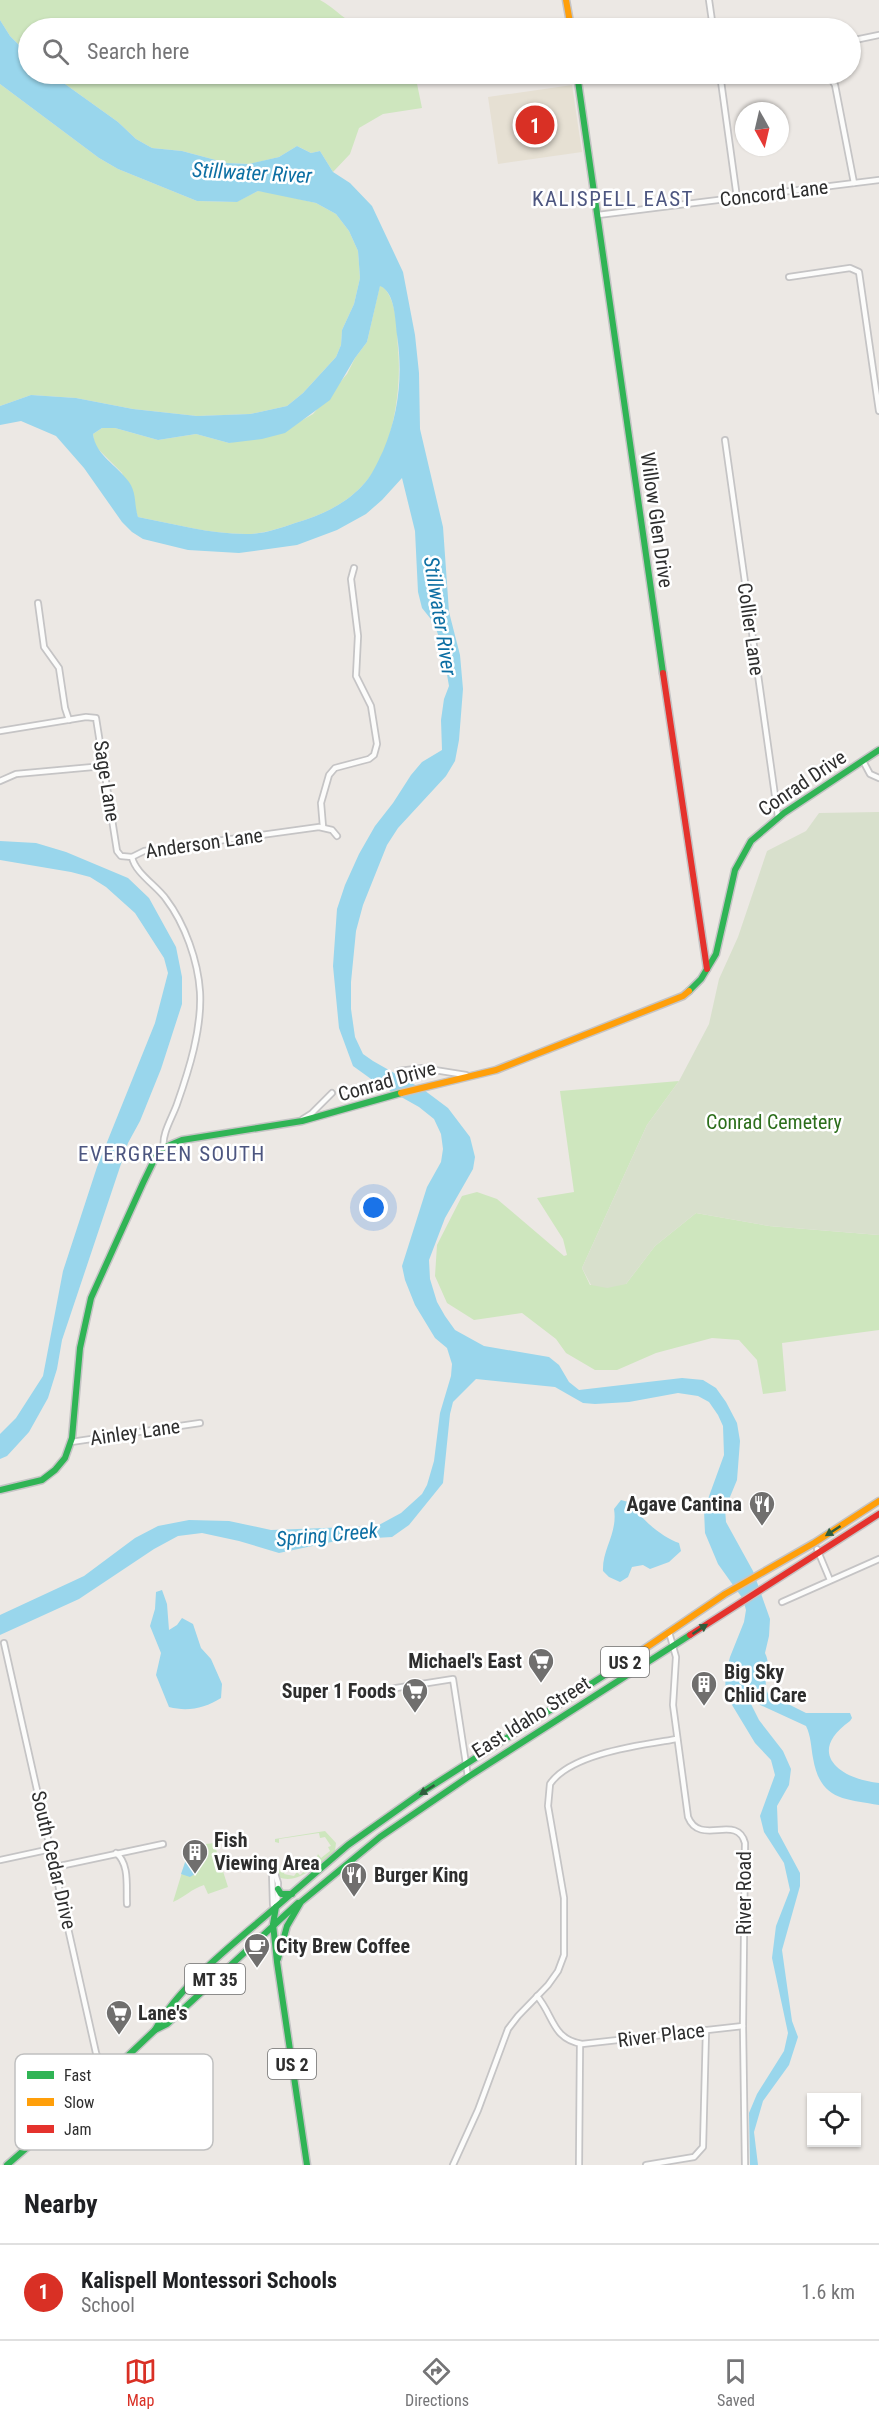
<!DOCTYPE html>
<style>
:root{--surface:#fff;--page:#f6f6f6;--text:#202124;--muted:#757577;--line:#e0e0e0;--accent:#d93025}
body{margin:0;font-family:"Roboto Condensed",sans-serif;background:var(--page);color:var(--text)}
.controls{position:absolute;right:18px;bottom:18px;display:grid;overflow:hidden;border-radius:0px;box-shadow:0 2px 4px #0004}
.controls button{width:54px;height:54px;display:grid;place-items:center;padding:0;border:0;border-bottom:2px solid var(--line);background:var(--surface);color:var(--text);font:30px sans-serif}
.compass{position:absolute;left:735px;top:102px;width:54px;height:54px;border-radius:50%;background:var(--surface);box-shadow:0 2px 4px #0004;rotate:172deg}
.you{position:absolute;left:374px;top:1208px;width:21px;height:21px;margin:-15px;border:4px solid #fff;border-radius:50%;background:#1a73e8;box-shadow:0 0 0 9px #1a73e833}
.badge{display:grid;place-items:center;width:39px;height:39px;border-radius:50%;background:var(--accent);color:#fff;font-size:20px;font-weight:700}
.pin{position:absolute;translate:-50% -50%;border:3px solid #fff;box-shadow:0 2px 6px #0006}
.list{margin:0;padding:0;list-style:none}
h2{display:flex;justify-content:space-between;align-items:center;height:78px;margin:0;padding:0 24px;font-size:26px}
h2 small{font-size:20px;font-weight:400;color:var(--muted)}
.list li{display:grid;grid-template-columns:39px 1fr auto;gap:18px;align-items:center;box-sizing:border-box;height:96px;padding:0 24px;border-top:2px solid var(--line)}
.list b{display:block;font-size:22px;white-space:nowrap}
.list p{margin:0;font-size:20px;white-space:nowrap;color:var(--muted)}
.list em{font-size:20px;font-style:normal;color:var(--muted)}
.icon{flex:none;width:33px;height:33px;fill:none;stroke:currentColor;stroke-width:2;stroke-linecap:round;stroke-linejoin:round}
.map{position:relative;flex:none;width:879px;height:2165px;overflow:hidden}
.search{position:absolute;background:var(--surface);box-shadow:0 2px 4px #0004;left:18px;right:18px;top:18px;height:66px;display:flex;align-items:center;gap:15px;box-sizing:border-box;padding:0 21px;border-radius:33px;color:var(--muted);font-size:22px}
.sheet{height:174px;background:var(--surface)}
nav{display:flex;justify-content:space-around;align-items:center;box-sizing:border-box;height:84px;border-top:2px solid var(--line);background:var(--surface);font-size:16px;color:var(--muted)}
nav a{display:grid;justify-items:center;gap:3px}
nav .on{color:var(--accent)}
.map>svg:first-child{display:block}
</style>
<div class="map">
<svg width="879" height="2165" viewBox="0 0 879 2165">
<rect width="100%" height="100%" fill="#ece8e4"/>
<polygon fill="#e6e0d3" points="572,85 582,152 498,164 488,97"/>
<g fill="#cee6be">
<path d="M 0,0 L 320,0 C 335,8 347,23 363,28 L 28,28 L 28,54 L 10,36 L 0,20 Z"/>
<polygon points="51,74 415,74 422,108 383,114 359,128 350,154 333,172 320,151 311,153 297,146 279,157 250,164 227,163 182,151 152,148 136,139 118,122"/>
<polygon points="0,84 99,158 118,169 197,201 236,202 258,191 269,192 316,203 336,214 349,231 358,251 360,278 354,304 342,330 341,345 336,357 303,393 287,406 250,414 197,416 133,409 76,398 31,395 0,406"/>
<path d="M 380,285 C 397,295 397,330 398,348 C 402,390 393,455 362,486 C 344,505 320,516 295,523 C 281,528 265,533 251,534 C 212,535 175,524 138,517 L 122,473 L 95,446 L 93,434 L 102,428 L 115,428 L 158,440 L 196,434 L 229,443 L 299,422 L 313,414 L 347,374 L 355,358 L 367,342 Z"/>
<polygon points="679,1081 647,1125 582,1268 590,1285 626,1284 655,1246 696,1213 769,1226 879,1235 879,1330 782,1343 786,1391 763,1394 757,1360 739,1340 712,1338 656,1353 617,1370 595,1370 566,1353 556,1339 522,1313 474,1320 447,1303 435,1276 437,1245 462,1196 477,1192 497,1199 564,1256 567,1255 563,1239 537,1198 574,1192 560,1091"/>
<path d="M 325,1831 L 336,1843 L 335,1851 C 322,1862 297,1886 279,1877 L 278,1868 L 285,1871 L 284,1874 L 294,1876 L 297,1872 L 300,1875 L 319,1859 L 317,1856 L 318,1854 L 321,1858 L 330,1851 L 328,1847 L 331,1846 L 325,1837 L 320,1838 L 319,1833 L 279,1839 L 279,1843 L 275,1842 L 275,1839 Z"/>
<path d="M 214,1843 L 228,1887 L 208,1894 L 204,1885 C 191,1889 185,1897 173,1902 L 190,1846 Z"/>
</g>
<polygon fill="#d8e0cc" points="879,812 879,1235 769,1226 696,1213 655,1246 626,1284 607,1288 591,1285 582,1268 647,1125 679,1081 709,1024 719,979 738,937 767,851 806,831 819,813"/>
<g fill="#99d6ec" fill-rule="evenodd">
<path d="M 0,20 L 10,36 L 28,54 L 28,74 L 51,74 L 118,122 L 136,139 L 152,148 L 182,151 L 227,163 L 249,164 L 279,157 L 297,146 L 311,153 L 320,151 L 333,172 L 350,183 L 372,206 L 403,272 L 415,335 L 419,373 L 420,429 L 443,527 L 449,612 L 460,655 L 463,689 L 459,740 L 455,761 L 446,776 L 398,828 L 387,845 L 363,905 L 356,931 L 351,982 L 351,1009 L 355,1037 L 363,1054 L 373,1061 L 424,1090 L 448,1108 L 470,1137 L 475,1157 L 473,1169 L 445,1218 L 429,1260 L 430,1279 L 437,1302 L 445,1316 L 455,1330 L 484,1346 L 549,1357 L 559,1365 L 569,1382 L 579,1390 L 682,1378 L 703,1380 L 716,1388 L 726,1402 L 737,1423 L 740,1441 L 737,1480 L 725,1509 L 726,1522 L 753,1571 L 770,1619 L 769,1636 L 765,1653 C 773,1670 761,1677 768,1694 L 806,1713 L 850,1713 L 852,1718 L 850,1721 C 805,1753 840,1779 879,1783 L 879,1805 C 844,1799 820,1800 813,1758 C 811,1747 811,1736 806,1726 L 758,1704 L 744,1690 L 759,1720 L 783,1751 L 791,1769 L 789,1785 L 777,1806 L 778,1832 L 800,1873 L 800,1886 L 782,1950 L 792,2021 L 798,2037 L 789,2065 L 763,2101 L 754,2132 L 758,2165 L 750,2165 L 749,2113 L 757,2094 L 784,2051 L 788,2033 L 772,1958 L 776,1926 L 790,1890 L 784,1863 L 764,1832 L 760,1816 L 775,1775 L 771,1760 L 755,1743 L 726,1695 L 725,1676 L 730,1657 L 744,1622 L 746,1610 L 743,1599 L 718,1564 L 705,1533 L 704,1510 L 724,1455 L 723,1426 L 718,1415 L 709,1402 L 698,1396 L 678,1393 L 629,1402 L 595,1404 L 583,1403 L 555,1387 L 476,1379 L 453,1402 L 450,1414 L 443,1483 L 409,1525 L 392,1537 L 341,1540 L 279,1553 L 239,1541 L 202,1533 L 178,1536 L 154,1549 L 79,1599 L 0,1635 L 0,1615 L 84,1576 L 135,1538 L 158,1526 L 189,1520 L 229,1521 L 271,1530 L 377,1526 L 401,1513 L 422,1494 L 427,1485 L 434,1461 L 440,1413 L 451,1376 L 452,1364 L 447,1348 L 435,1338 L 415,1305 L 405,1280 L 402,1266 L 427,1187 L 441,1162 L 443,1149 L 441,1134 L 434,1119 L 419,1107 L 378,1084 L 353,1066 L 339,1028 L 333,966 L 337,909 L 345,885 L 359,854 L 375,826 L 393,803 L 411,775 L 422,762 L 442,750 L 441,720 L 444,699 L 449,686 L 442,646 L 434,623 L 422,608 L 418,592 L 415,531 L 402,478 L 382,500 L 366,514 L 337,530 L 297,545 L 239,553 L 188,550 L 143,539 L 132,532 L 122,522 L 84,468 L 56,436 L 21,421 L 0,425 L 0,406 L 31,395 L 76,398 L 133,409 L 197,416 L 250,414 L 287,406 L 303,393 L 336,357 L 341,345 L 342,330 L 354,304 L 360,278 L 358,251 L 349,231 L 336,214 L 316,203 L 258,191 L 237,202 L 197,201 L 118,169 L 99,158 L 0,84 ZM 380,286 C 395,292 395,319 397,335 C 403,375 399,413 383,451 C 377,463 372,476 362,486 C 344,505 320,516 295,523 C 281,528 266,533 251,534 C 213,535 175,524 138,517 C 134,505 137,494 129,482 C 116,464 96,456 93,434 L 102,428 L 115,428 L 158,440 L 196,434 L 229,443 L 262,439 L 285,433 L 330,400 L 355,358 L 367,342 Z"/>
<polygon points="0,841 36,843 66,852 128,878 149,898 176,947 182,977 182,1004 161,1069 140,1121 128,1143 62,1340 57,1369 48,1398 29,1432 7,1456 0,1459 0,1434 16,1418 43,1376 63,1271 97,1167 155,1023 168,973 164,958 135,913 106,887 90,877 71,872 0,860"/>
<path d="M 621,1500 L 632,1503 C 639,1518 663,1538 679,1543 L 681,1551 L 669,1562 L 650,1569 L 643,1565 L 632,1567 L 628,1577 L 620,1582 L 609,1577 L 603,1571 C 602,1549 618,1533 614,1509 Z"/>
<path d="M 162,1590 L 167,1604 L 169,1630 L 177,1625 L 182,1618 L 193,1624 L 201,1648 L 211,1659 L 222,1684 L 221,1698 C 205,1708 188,1712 169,1707 L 156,1675 L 161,1653 L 150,1626 L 155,1609 L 156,1592 Z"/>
<polygon points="187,1857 200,1864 198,1872 190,1877 181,1874"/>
</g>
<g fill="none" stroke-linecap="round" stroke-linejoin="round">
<g stroke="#c5c4c5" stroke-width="8">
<g id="street">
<polyline points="709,0 713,28"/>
<polyline points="850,41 879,35"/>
<polyline points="720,74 737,198"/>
<polyline points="828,74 835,85 854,183"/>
<polyline points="598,215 879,180"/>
<polyline points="789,277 850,268 859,272 879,411"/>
<polyline points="725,440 778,817"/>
<polyline points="38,603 44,647 59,668 65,708 69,720"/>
<polyline points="0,731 86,717 96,718 117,851 121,856 132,857"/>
<polyline points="863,761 870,774 879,778"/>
<polyline points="0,781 16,774 104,766"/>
<polyline points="323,827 321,803 329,775 335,768 369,759 374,755 377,744 371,706 356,676 358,636 351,579 354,568"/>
<polyline points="399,1071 422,1068 466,1075"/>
<polyline points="303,1119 311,1114 332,1093"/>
<path d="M 164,1147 C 161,1135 173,1116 177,1104 C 189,1070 202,1029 200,992 C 198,961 185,924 166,899 C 157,886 135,873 132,857 L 144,851 L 319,827 L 332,830 L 337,836"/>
<polyline points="71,1442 200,1423"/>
<polyline points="817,1549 830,1580"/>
<polyline points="782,1602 879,1559"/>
<path d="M 669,1632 L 676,1657 L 673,1705 L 688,1817 C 700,1847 737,1813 745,1843 L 743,2026 L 745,2165"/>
<polyline points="4,1643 96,2053 106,2076"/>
<polyline points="377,1691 453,1679 468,1777"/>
<path d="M 116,1853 C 130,1864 126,1887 127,1904"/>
<polyline points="0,1860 51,1849"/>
<polyline points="271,1861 278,1883 277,1905"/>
<polyline points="55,1867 163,1844"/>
<polyline points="272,1872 273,1905 276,1907"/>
<path d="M 537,1996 C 554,2016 552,2039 582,2044 L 743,2026"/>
<path d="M 453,2165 L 478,2110 L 508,2029 L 518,2016 L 548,1985 L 558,1971 L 564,1955 L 564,1898 L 548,1806 L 550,1784 C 571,1753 642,1745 677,1739"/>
<polyline points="579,2165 580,2044"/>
<polyline points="646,2165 694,2157 703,2147 706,2030"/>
</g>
</g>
<g stroke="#c5c4c5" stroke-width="9">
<g id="fast">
<polyline points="577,74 663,673"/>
<polyline points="689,991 701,979 716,954 735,870 751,841 784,813 879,750"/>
<polyline points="0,1490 42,1480 55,1470 65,1458 72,1438 80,1348 91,1298 143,1183 157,1154 163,1148 182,1140 302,1121 401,1093"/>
<polyline points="278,1889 281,1894 292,1894"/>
<polyline points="278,1959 287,1926 301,1902 380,1837 468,1777 690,1635"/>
<path d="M 155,2030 C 179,1985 237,1941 276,1907"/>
<polyline points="7,2165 78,2103 155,2030 167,2024 298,1903"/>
<polyline points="307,2165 277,1962 273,1924 276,1907 348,1845 424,1791 622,1664"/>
</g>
</g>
<g stroke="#c5c4c5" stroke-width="9">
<g id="slow">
<polyline points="566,0 571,28"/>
<polyline points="401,1093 496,1070 683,996 689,991"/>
<polyline points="622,1664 725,1594 814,1543 879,1501"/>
</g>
</g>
<g stroke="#c5c4c5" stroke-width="9">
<g id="jam">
<polyline points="663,673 707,969"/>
<polyline points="690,1635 879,1514"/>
</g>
</g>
<use href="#street" stroke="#fcfcfb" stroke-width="4.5"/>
<use href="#fast" stroke="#30b455" stroke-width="6"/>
<use href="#slow" stroke="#ff9f0a" stroke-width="6"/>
<use href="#jam" stroke="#e5322d" stroke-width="6"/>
</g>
<defs><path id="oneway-solid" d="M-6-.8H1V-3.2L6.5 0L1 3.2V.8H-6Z" transform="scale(1.5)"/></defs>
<g fill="#2f5d3c">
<use href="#oneway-solid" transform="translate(833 1531) rotate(147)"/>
<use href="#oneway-solid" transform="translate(700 1629) rotate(-33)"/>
<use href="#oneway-solid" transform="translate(427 1790) rotate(147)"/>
</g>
<defs>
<g id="restaurant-pin" transform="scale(1.35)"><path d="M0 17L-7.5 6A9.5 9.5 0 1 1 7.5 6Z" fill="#706f6e" stroke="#fff"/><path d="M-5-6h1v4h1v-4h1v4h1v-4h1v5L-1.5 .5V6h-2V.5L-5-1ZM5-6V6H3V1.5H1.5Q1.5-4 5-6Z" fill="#fff"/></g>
<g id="supermarket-pin" transform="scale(1.35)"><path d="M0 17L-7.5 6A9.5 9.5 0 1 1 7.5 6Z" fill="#706f6e" stroke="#fff"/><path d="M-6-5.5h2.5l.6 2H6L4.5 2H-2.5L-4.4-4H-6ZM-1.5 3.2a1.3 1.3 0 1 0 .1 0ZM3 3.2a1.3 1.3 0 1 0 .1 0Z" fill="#fff"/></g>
<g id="building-pin" transform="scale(1.35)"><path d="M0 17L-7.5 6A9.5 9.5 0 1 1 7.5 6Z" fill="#706f6e" stroke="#fff"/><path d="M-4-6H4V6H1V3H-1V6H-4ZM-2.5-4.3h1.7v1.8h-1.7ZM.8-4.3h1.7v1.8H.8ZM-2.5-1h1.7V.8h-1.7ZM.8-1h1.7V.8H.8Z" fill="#fff"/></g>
<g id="cafe-pin" transform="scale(1.35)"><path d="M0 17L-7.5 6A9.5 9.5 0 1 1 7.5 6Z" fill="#706f6e" stroke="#fff"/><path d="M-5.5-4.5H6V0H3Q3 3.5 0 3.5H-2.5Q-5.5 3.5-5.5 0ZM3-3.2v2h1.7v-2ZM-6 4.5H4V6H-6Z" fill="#fff"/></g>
</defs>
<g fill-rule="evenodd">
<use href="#restaurant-pin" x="762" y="1504"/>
<use href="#supermarket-pin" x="541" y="1661"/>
<use href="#building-pin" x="704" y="1684"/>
<use href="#supermarket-pin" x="415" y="1691"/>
<use href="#building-pin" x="195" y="1852"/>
<use href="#restaurant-pin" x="354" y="1875"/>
<use href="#cafe-pin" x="257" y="1946"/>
<use href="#supermarket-pin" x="119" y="2013"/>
</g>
<g text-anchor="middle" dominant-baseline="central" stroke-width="5" stroke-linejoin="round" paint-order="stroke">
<g fill="#fff" stroke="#6d6d6d" stroke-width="1.5">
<rect x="601" y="1647" width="48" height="30" rx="4.5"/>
<rect x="185" y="1964" width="60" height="30" rx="4.5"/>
<rect x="268" y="2049" width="48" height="30" rx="4.5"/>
</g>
<g font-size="18" font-weight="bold" fill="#2e2e2e">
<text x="625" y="1662">US 2</text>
<text x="215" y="1979">MT 35</text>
<text x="292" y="2064">US 2</text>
</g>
<g font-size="20" fill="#2e2e2e" stroke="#fff">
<text transform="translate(774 193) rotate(-7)">Concord Lane</text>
<text transform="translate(657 520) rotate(82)">Willow Glen Drive</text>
<text transform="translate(751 629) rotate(82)">Collier Lane</text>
<text transform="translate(107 781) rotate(81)">Sage Lane</text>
<text transform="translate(802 783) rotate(-34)">Conrad Drive</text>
<text transform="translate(204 843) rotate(-8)">Anderson Lane</text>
<text transform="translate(387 1081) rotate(-16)">Conrad Drive</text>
<text transform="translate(135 1432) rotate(-8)">Ainley Lane</text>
<text transform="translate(531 1717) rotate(-32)">East Idaho Street</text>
<text transform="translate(54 1860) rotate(77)">South Cedar Drive</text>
<text transform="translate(744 1893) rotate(-90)">River Road</text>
<text transform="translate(661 2035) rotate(-7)">River Place</text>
</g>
<g font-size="20" fill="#2c6e1b" stroke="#fff">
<text x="774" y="1122">Conrad Cemetery</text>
</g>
<g font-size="20" font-weight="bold" fill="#2e2e2e" stroke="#fff" text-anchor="start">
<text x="742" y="1504" text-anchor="end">Agave Cantina</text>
<text x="522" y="1661" text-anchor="end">Michael's East</text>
<text x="724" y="1672">Big Sky<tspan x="724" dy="23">Chlid Care</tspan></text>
<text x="396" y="1691" text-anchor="end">Super 1 Foods</text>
<text x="214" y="1840">Fish<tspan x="214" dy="23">Viewing Area</tspan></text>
<text x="374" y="1875">Burger King</text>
<text x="276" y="1946">City Brew Coffee</text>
<text x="138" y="2013">Lane's</text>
</g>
<g font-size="21" font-style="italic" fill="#0d6fa3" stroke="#fff">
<text transform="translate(252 173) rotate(3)">Stillwater River</text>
<text transform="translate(440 616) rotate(81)">Stillwater River</text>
<text transform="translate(327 1535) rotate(-5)">Spring Creek</text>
</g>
<g font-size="21" letter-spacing="1.5" fill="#4d5680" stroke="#fff">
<text x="613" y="199">KALISPELL EAST</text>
<text x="172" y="1154">EVERGREEN SOUTH</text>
</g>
</g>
<rect x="15" y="2054" width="198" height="96" rx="9" fill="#fff" stroke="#c0c0c0" stroke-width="1.5"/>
<rect x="27" y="2071" width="27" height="8" fill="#30b455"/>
<rect x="27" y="2098" width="27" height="8" fill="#ff9f0a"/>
<rect x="27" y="2125" width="27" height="8" fill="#e5322d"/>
<g font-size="16" fill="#2e2e2e">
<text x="64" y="2081">Fast</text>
<text x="64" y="2108">Slow</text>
<text x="64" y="2135">Jam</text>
</g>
</svg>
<div class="controls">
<button><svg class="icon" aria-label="locate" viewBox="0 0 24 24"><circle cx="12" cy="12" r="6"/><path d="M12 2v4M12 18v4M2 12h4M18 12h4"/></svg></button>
</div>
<svg class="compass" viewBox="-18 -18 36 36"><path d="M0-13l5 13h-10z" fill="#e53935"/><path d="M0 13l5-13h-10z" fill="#757577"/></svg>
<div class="you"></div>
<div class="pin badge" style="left:535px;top:125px">1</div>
<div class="search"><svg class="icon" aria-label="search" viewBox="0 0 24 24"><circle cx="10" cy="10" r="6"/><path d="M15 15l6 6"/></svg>Search here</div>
</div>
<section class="sheet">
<h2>Nearby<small></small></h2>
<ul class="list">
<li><span class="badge">1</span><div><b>Kalispell Montessori Schools</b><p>School</p></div><em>1.6 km</em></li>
</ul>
</section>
<nav>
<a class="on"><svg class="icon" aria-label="map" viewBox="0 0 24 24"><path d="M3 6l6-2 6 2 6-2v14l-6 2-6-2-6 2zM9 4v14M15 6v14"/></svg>Map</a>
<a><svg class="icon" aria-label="directions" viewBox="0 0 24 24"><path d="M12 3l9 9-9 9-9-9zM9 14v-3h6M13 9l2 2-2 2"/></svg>Directions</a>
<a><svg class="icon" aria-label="saved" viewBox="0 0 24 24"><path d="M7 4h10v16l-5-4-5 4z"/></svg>Saved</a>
</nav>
